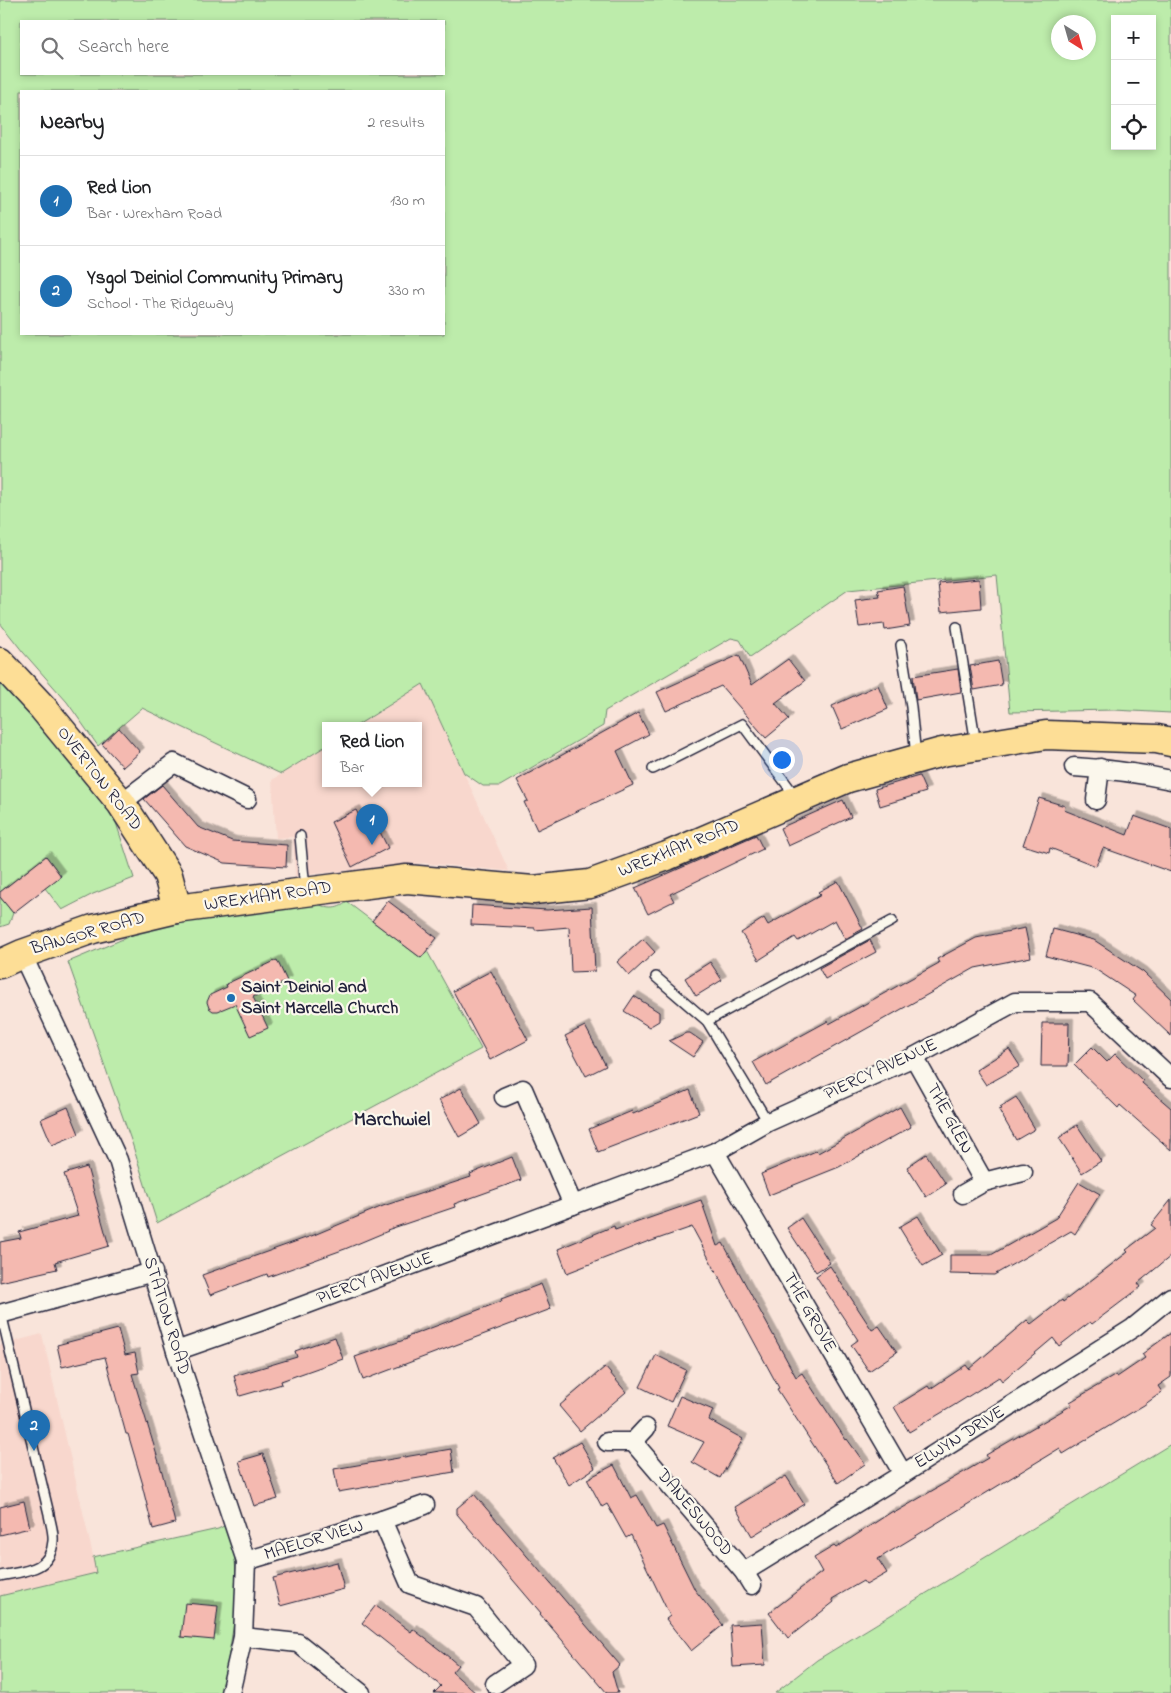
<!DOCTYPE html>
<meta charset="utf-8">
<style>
:root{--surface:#fff;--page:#f2f2f2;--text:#202124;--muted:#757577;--line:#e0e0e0;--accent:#1f6fb2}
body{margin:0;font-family:"Indie Flower",sans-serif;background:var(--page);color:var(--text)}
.controls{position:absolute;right:15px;top:15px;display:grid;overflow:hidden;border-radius:0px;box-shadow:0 2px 8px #0003}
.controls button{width:45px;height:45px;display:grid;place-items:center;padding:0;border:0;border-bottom:1px solid var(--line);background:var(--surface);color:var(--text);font:25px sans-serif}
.compass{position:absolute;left:1051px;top:15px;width:45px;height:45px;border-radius:50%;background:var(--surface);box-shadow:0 2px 8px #0003;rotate:143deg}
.you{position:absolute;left:781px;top:759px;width:18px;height:18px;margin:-12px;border:4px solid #fff;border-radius:50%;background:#1a73e8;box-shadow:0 0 0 8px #1a73e833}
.badge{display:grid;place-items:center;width:32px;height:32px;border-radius:50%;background:var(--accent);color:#fff;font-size:16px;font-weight:700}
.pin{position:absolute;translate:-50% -41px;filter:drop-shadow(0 1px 2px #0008)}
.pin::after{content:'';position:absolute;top:26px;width:18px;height:15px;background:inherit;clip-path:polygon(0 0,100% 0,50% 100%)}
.popup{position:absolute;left:322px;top:722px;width:100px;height:65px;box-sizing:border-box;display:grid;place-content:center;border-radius:0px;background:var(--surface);filter:drop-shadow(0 1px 4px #0005);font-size:16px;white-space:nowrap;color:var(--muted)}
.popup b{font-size:19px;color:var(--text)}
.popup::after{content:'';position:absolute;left:50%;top:100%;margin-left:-10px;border:10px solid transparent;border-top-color:var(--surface)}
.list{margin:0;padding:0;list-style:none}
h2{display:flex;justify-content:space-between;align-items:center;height:65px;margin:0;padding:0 20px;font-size:21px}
h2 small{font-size:16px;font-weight:400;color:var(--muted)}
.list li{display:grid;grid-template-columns:32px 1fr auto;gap:15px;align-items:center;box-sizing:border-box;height:90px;padding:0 20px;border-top:1px solid var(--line)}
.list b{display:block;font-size:19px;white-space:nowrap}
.list p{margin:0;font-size:16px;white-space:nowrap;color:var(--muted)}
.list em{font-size:16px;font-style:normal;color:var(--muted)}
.icon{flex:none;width:28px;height:28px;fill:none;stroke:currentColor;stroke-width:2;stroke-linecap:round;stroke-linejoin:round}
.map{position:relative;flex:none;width:1171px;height:1693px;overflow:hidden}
.search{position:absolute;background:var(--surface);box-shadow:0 2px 8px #0003;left:20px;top:20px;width:425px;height:55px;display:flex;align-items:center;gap:12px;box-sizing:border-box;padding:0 18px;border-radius:0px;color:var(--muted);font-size:19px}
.panel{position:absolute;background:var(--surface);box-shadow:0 2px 8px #0003;left:20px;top:90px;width:425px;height:245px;border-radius:0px}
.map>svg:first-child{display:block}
</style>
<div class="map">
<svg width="1171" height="1693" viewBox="0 0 1171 1693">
<defs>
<filter id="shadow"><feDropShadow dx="4.5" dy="-4.5" stdDeviation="0" flood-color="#0004"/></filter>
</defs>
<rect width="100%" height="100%" fill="#f9e4da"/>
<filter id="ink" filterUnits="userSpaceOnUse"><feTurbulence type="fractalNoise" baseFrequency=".02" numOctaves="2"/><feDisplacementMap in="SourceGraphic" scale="10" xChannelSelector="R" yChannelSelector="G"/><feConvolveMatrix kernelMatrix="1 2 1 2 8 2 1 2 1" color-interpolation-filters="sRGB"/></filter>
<g filter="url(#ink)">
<g fill="#f8d7cd">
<polygon points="423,684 509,871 423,863 295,876 293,837 276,838 272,780 326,746 326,784 418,784 418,726 356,726"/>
<polygon points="42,1334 97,1573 0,1596 0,1345"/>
</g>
<g fill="#bdecab" stroke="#708773" fill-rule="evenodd">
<path d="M 0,0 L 1171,0 L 1171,713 L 1114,710 L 1010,712 L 997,575 L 848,590 L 750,657 L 740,640 L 731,638 L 605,711 L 603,726 L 500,786 L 483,786 L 464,773 L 423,684 L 356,726 L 326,726 L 326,746 L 281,774 L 142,708 L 98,746 L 67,702 L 23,652 L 0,623 ZM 1115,19 L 1152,19 L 1152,146 L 1115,146 ZM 444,21 L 444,74 L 21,74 L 21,21 ZM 1058,22 L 1088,22 L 1088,52 L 1058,52 ZM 444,91 L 444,334 L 21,334 L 21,91 Z"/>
<polygon points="0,674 107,795 134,878 93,894 62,910 45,888 61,876 46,856 0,892"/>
<polygon points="0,897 13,913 9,924 0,927"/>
<path d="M 316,902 C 327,910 337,910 347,902 L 421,958 L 427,951 L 481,1049 L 157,1223 L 132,1143 L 68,962 L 159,924 Z"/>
<polygon points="1171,1444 1171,1693 775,1693 817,1660"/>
<polygon points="228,1524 234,1549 238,1596 223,1693 0,1693 0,1596 96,1573 93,1557 218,1529"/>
</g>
<g fill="#f4b9b0" stroke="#22223b" filter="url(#shadow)">
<polygon points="979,579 981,608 941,612 938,583"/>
<polygon points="903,586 910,626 885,630 884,624 859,627 855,600 880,597 878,590"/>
<polygon points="739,655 752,685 788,659 805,681 775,703 789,719 766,738 721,686 666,711 657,692"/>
<polygon points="998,661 1002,685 974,690 970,666"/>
<polygon points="958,669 961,692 916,700 913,676"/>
<polygon points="878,685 888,709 842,729 832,706"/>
<polygon points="638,713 649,734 617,751 633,785 537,830 524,802 528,801 517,780"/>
<polygon points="119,728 140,752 123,767 102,744"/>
<polygon points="919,776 926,792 880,806 875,789"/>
<polygon points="162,785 198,827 232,841 287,845 286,867 225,863 185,846 144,799"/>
<polygon points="1039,798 1065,806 1064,810 1127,835 1134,816 1171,829 1171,872 1103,848 1096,866 1050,848 1049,853 1023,845"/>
<polygon points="843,800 851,817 788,846 780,828"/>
<polygon points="356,810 365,828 375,822 388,848 352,867 331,822"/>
<polygon points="756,835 763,849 670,894 674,901 648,914 635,888"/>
<polygon points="46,856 61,876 13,913 0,897 0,892"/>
<polygon points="838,881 863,929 845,939 835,920 798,941 795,937 759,960 741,933 764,918 768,925 821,895 818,892"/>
<polygon points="388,901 437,938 421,958 372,921"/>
<polygon points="472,905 547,910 592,907 595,971 571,972 569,927 535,930 535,928 471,925"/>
<polygon points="1025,928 1031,957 975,968 766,1085 753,1062 828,1021 829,1024 939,963 937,959 976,938"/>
<polygon points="1053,929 1094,940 1143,972 1171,999 1171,1036 1133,1000 1136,996 1095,969 1046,956"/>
<polygon points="643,939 655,952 629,976 617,962"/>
<polygon points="870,940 876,952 825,979 819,968"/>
<polygon points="277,960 287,981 253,997 268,1028 250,1036 235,1004 218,1011 213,1011 209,1008 207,1002 210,995 227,987 226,984"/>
<polygon points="710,962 722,980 696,996 685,978"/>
<polygon points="491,971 528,1040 490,1060 453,991"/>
<polygon points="634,996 659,1012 659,1021 649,1027 624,1011"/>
<polygon points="1042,1023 1069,1023 1068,1066 1041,1066"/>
<polygon points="585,1026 606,1066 586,1076 565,1036"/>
<polygon points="686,1033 690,1033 703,1042 693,1057 669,1041"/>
<polygon points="1092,1047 1107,1062 1115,1054 1143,1081 1142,1083 1171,1108 1171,1150 1120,1105 1118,1108 1074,1065"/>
<polygon points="1009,1049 1020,1066 986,1085 976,1070"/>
<polygon points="461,1088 481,1124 459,1137 439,1100"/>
<polygon points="690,1090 699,1113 598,1152 589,1129 632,1111 633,1114"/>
<polygon points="1016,1097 1035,1129 1016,1140 999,1110 1002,1109 1000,1107"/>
<polygon points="68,1107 79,1134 52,1145 41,1119"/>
<polygon points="900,1107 911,1127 839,1167 769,1195 761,1174 816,1151 818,1153"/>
<polygon points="1077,1125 1101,1161 1082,1173 1059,1138"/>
<polygon points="926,1154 946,1184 926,1197 907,1167"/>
<polygon points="512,1157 521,1180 454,1204 455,1207 387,1230 388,1231 345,1249 268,1277 267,1274 210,1295 202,1275 314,1235 383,1206 471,1177 470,1174"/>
<polygon points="87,1167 109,1246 55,1262 57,1269 0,1282 0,1242 21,1238 19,1232 78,1216 64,1174"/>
<polygon points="1079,1182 1100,1194 1075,1234 1071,1231 994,1275 950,1274 950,1255 991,1255 1056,1218"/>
<polygon points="701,1200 717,1246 723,1243 796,1377 802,1373 846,1440 847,1439 865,1464 838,1483 777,1389 779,1388 692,1227 649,1242 649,1241 567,1273 558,1249 614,1226 615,1230"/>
<polygon points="1171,1200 1171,1256 1138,1283 1141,1287 1092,1324 1090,1322 1059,1346 1053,1338 1002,1381 999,1377 953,1406 909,1432 894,1407 928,1386 930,1389 966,1365 969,1369 1027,1320 1031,1324 1062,1300 1063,1302 1128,1252 1126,1250 1155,1228 1151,1225"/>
<polygon points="918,1216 942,1255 923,1266 899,1227"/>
<polygon points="801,1218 830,1263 816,1272 787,1228"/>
<polygon points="830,1266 872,1330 879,1326 897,1352 869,1371 851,1345 858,1340 816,1276"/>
<polygon points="541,1284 551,1309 363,1380 355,1357 407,1339 407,1337 502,1301 501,1299"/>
<polygon points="118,1329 125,1355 135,1353 139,1373 132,1374 162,1472 175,1523 153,1529 142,1485 143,1485 128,1434 126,1434 105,1357 62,1367 57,1345"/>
<polygon points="1171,1333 1171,1377 1158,1386 1162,1392 1144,1405 1063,1454 1060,1448 878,1559 887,1573 866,1585 863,1581 832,1599 834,1602 788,1638 769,1613 822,1572 814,1558 834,1546 836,1548 893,1511 894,1513 988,1458 986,1455 1072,1405 1070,1402 1116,1375 1117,1377 1145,1358 1142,1354"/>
<polygon points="335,1337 343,1359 281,1381 282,1384 240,1396 234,1376 297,1357 295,1351"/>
<polygon points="656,1355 686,1370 671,1402 640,1387"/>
<polygon points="605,1367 626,1392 580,1431 559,1406"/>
<polygon points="680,1396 713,1410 709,1420 743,1439 720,1478 692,1462 704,1442 667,1426"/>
<polygon points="580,1442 595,1468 569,1485 553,1458"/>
<polygon points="451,1449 454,1472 338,1492 334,1469"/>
<polygon points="263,1454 278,1499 254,1506 239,1461"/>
<polygon points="614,1465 631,1498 637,1495 656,1528 663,1525 695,1590 723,1625 691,1651 666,1619 670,1616 631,1535 626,1538 607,1504 602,1507 587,1479"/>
<polygon points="786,1476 804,1504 752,1536 735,1507"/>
<polygon points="474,1494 620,1665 612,1672 618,1693 607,1693 540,1614 541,1613 457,1514 457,1508"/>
<polygon points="24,1501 30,1528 0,1535 0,1507"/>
<polygon points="337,1562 344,1589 280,1606 273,1578"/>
<polygon points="185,1603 218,1606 214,1640 181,1637"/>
<polygon points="376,1605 411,1632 413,1629 444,1653 458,1665 452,1672 476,1693 434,1693 441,1686 362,1623"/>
<polygon points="762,1623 765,1665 733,1667 730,1625"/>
</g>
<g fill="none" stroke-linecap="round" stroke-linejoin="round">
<g stroke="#22223b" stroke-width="12">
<g id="service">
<polyline points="957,627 976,744"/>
<polyline points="901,645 911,707 916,757"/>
<polyline points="653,769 742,724 796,797"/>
<polyline points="300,836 305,889"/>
<polyline points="656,977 707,1021 768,1122"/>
<polyline points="707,1021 892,921"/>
<path d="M 0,1576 C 24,1571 51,1571 53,1541 C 54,1532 50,1522 49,1514 L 1,1313"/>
</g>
</g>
<g stroke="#22223b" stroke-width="21">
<g id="minor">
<path d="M 1074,767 C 1107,769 1139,773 1171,780"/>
<polyline points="1096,800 1100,768"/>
<polyline points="121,803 174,763 247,799"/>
<polyline points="22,954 118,1160 176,1351 246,1561 243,1637 230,1693"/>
<polyline points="914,1057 984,1182 1023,1172"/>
<polyline points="504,1097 523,1089 573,1205"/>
<polyline points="715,1152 903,1474"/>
<polyline points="963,1194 984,1182"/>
<polyline points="0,1314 153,1272"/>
<polyline points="176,1351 262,1321 715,1152 768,1122 914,1057 1015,1002 1090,1002 1171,1078"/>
<polyline points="607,1442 633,1442 744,1572 752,1585"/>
<polyline points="633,1442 646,1428"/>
<polyline points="382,1520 410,1584 476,1607 523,1665 495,1684"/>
<polyline points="246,1561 382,1520 425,1505"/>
<polyline points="744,1572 903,1474 1133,1328 1171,1297"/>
<polyline points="243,1637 298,1643 361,1693"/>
</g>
</g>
<g stroke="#22223b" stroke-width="31">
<g id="primary">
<polyline points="0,662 43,708 121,803 168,875 177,909"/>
<polyline points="0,964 22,954 93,929 177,909 305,892 407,879 533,890 590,884 667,856 848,778 942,752 1046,735 1157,739 1171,742"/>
</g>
</g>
<use href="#service" stroke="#fbf7ec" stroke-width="9"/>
<use href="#minor" stroke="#fbf7ec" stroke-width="18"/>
<use href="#primary" stroke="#fdde96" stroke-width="28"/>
</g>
</g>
<circle fill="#1f6fb2" stroke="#fbf7ec" stroke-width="2" cx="231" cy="998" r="5"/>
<g text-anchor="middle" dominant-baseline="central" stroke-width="4.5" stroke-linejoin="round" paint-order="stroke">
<g font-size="18" fill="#22223b" stroke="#fbf7ec">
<text transform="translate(99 779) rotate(52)">OVERTON ROAD</text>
<text transform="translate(679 849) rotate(-22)">WREXHAM ROAD</text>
<text transform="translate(268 897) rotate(-8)">WREXHAM ROAD</text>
<text transform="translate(88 934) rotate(-16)">BANGOR ROAD</text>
<text transform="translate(881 1070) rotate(-25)">PIERCY AVENUE</text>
<text transform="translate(949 1119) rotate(61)">THE GLEN</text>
<text transform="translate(375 1279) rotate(-20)">PIERCY AVENUE</text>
<text transform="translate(809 1313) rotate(60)">THE GROVE</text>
<text transform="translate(166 1316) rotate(73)">STATION ROAD</text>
<text transform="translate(960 1438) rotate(-32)">ELWYN DRIVE</text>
<text transform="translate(694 1513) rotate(50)">DANESWOOD</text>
<text transform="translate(314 1541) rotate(-17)">MAELOR VIEW</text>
</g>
<g font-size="18" font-weight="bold" fill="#22223b" stroke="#fbf7ec" text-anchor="start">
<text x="241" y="988">Saint Deiniol and<tspan x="241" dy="21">Saint Marcella Church</tspan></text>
</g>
<g font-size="20" font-weight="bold" fill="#22223b" stroke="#fbf7ec">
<text x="392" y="1120">Marchwiel</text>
</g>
</g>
</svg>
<div class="controls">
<button>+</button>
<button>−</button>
<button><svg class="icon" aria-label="locate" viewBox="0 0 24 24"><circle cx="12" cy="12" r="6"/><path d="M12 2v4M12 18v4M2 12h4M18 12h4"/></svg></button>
</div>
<svg class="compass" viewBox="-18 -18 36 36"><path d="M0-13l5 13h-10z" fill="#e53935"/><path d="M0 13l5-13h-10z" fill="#757577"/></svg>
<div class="you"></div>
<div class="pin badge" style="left:372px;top:845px">1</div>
<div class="popup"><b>Red Lion</b>Bar</div>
<div class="pin badge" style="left:34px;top:1451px">2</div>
<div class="search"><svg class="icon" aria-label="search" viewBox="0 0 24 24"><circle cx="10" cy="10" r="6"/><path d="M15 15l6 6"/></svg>Search here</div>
<section class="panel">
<h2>Nearby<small>2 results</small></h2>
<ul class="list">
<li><span class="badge">1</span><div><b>Red Lion</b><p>Bar · Wrexham Road</p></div><em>130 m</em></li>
<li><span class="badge">2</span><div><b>Ysgol Deiniol Community Primary</b><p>School · The Ridgeway</p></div><em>330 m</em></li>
</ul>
</section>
</div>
